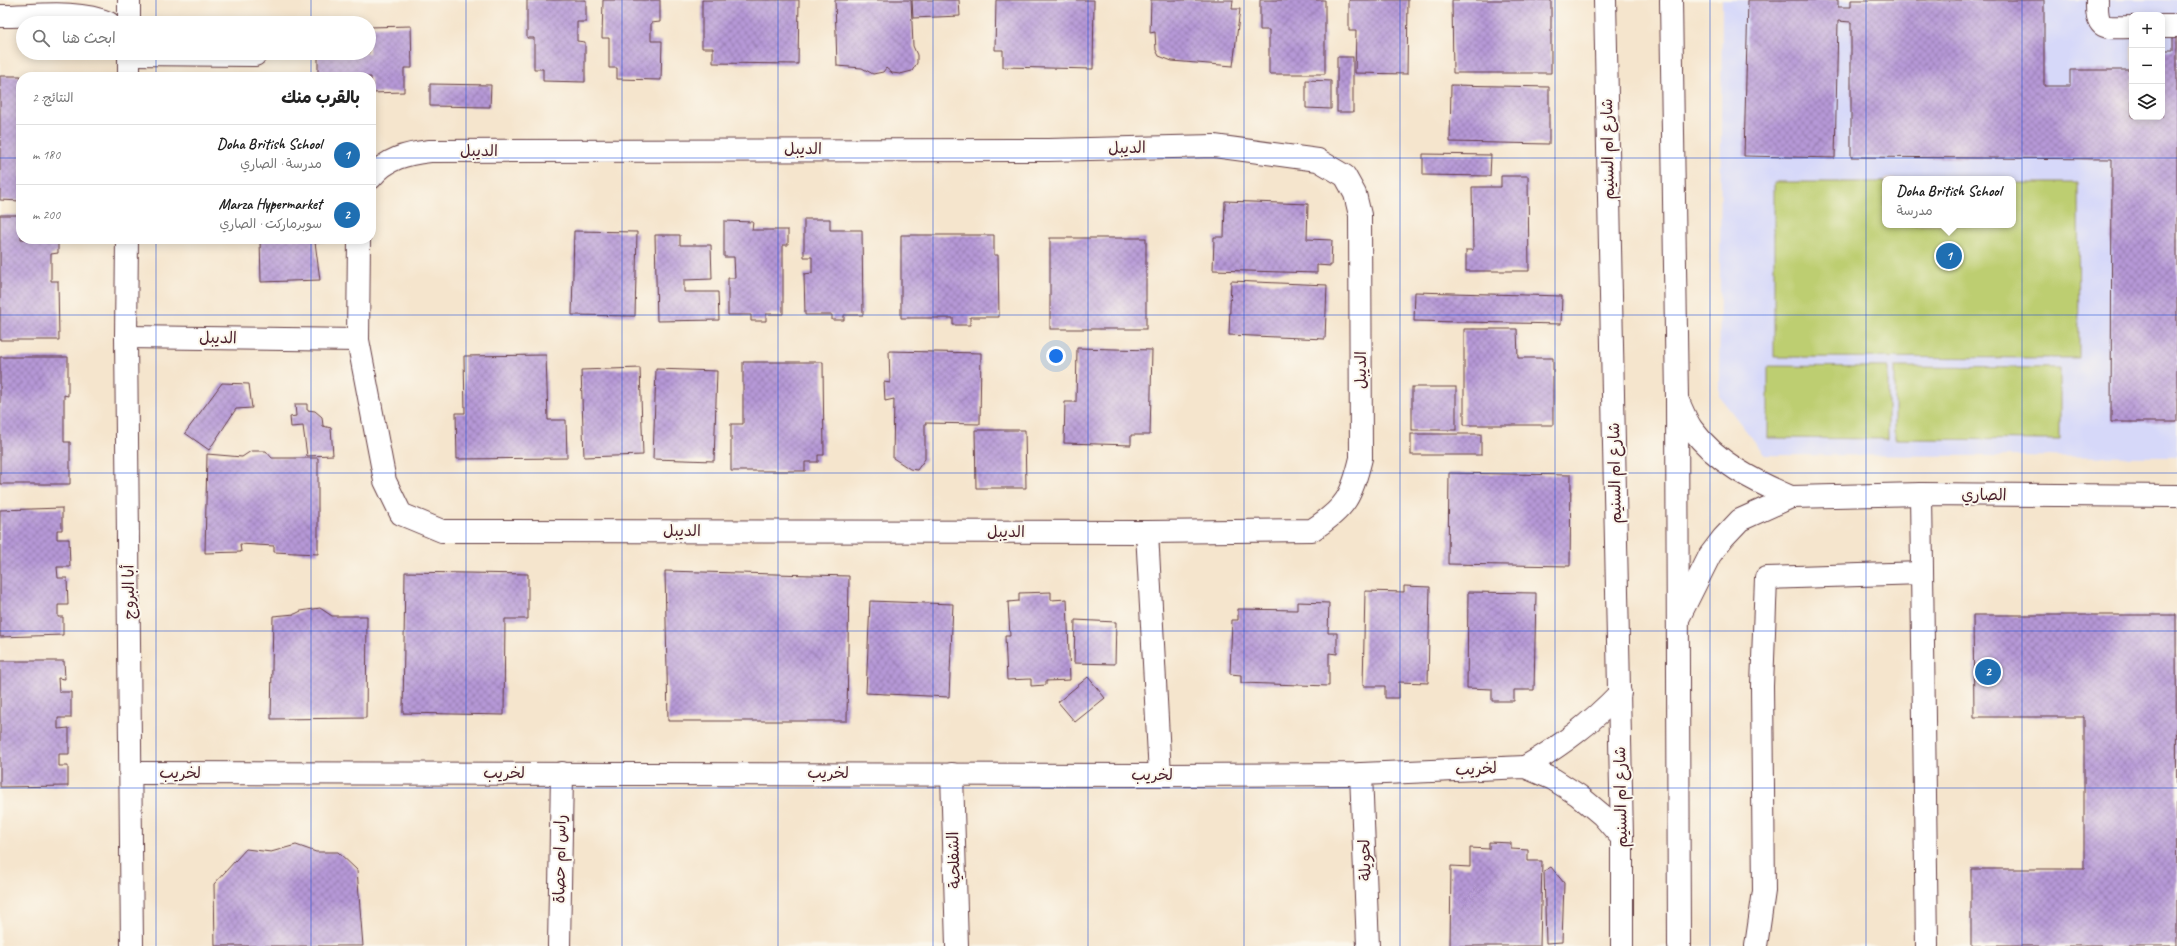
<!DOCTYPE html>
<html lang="ar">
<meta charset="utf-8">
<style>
:root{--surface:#fff;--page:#f6f6f6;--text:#222;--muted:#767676;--line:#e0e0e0;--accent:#1f6fb2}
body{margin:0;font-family:Caveat,"Playpen Sans Arabic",sans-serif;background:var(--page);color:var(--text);direction:rtl}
.controls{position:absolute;right:12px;top:12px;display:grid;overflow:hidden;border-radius:8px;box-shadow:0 2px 10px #0003}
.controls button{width:36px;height:36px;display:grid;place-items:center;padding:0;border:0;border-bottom:1px solid var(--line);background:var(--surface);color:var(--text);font:20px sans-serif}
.you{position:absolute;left:1056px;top:356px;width:14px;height:14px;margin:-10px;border:3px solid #fff;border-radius:50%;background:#1a73e8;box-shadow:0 0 0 6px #1a73e833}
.badge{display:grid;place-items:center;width:26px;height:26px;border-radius:50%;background:var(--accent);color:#fff;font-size:13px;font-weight:700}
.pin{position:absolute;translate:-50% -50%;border:2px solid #fff;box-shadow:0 1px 4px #0006}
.popup{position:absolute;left:1882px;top:176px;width:134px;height:52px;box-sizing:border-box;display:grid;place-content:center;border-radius:8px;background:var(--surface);filter:drop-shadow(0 1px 3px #0005);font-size:13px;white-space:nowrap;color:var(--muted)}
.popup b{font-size:15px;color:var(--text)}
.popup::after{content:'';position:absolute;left:50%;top:100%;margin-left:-8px;border:8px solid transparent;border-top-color:var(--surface)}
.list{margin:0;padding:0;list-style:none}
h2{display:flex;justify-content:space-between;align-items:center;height:52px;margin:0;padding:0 16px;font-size:17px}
h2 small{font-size:13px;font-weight:400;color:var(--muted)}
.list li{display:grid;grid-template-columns:26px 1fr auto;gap:12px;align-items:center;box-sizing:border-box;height:60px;padding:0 16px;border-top:1px solid var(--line)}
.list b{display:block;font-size:15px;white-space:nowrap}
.list p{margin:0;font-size:13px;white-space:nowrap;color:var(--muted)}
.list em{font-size:13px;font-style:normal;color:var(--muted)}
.icon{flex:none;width:22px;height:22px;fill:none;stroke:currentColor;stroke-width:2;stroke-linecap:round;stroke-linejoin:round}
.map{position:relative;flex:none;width:2177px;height:946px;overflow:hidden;direction:ltr}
.search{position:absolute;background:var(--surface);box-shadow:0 2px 10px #0003;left:16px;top:16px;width:360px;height:44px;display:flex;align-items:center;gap:10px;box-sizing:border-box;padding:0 14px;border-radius:22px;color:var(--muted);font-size:15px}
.panel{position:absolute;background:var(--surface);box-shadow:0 2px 10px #0003;left:16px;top:72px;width:360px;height:172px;border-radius:16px;direction:rtl}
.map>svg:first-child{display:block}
</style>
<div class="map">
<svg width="2177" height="946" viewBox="0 0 2177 946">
<defs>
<pattern id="building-cross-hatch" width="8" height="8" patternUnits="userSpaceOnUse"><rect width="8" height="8" fill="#b699d7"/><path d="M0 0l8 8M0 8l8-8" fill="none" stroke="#967caf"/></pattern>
</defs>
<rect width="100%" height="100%" fill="#fbf7ec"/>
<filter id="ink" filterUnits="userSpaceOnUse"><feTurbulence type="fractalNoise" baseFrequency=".025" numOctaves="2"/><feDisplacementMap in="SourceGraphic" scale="8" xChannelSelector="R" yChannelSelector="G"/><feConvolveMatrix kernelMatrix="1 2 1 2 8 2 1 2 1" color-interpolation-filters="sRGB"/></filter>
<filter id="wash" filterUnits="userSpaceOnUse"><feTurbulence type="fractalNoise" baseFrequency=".012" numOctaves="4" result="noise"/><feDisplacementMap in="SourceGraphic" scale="16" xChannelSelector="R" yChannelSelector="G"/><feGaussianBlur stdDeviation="0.9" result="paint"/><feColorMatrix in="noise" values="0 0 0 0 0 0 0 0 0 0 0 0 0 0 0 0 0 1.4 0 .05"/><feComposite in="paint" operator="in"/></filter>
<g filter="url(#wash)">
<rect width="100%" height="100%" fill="#f5e5cd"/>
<path fill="#d6d8f9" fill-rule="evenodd" d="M 1722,0 L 2177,0 L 2177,457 L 1765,455 L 1719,396 ZM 2132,15 L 2162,15 L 2162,117 L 2132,117 ZM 1885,179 L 2013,179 L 2013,225 L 1885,225 Z"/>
<g fill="#bdce71" stroke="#84764e">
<polygon points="1774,182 1885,182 1885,225 2013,225 2013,183 2078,183 2079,358 1774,357"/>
<polygon points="1768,366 1888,367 1888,439 1768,438"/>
<polygon points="1895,367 2060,368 2060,440 1895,439"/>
</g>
<g id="blocks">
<g fill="url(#building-cross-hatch)">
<polygon points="527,0 586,0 586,22 577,22 577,41 585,42 585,82 543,81 543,69 534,69 534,38 527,38"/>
<polygon points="603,0 660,0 660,22 651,23 651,41 662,41 661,80 617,79 617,68 609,68 609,38 602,38"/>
<polygon points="702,0 799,0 798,64 713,63 713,48 702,48"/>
<polygon points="835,0 911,0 913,46 917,55 917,63 912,71 900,74 892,73 886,68 883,72 873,74 862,68 837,66"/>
<polygon points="912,0 959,0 960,16 913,18"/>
<polygon points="996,0 1094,0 1093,69 1003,67 1003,50 995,50"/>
<polygon points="1151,0 1233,0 1232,9 1240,9 1233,66 1172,61 1159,56 1156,50 1155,32 1150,33"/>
<polygon points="1260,0 1325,0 1325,74 1269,74 1269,30 1260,30"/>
<polygon points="1349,0 1408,0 1407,74 1355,73 1356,31 1349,31"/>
<polygon points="1452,0 1551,0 1551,73 1453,73"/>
<polygon points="1748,0 1838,0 1838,7 1851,7 1851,0 2044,0 2044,86 2070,86 2070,70 2132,70 2132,117 2162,117 2162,50 2173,50 2173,33 2177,33 2177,422 2111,422 2112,159 1851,157 1851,22 1838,21 1835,158 1744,156"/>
<polygon points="411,26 412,68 404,68 404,92 371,93 371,77 318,77 318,53 369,53 369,27"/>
<rect x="1337" y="57" width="16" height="55"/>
<polygon points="0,76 21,76 21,201 0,200"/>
<polygon points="1306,80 1331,81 1331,109 1306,108"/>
<polygon points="430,84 491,85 490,107 430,106"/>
<polygon points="1451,85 1549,87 1549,144 1450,142"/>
<polygon points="1423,154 1491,155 1490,176 1423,175"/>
<polygon points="1501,176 1528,176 1529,271 1466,271 1466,250 1473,250 1472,187 1501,187"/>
<polygon points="1225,201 1308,204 1307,239 1332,240 1331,266 1317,265 1317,273 1213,270 1214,237 1224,237"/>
<polygon points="0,215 21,215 21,239 58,239 58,253 51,254 51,281 58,281 59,340 0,340"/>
<polygon points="804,219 830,219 830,230 862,230 863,315 844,315 844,320 832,320 832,315 805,315 804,274 812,273 812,257 804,257"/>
<polygon points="724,221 753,222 752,230 788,230 788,245 783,245 783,314 766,314 766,321 751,321 751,315 728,315 728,278 735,278 734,257 724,257"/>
<polygon points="574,231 637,232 635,316 572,315"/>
<polygon points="655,235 680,235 680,245 711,245 712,279 684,280 684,292 718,292 719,320 657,321"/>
<polygon points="901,235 994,235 994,255 998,255 999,317 970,317 970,325 953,325 953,318 901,318"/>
<rect x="1050" y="238" width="96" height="91"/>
<polygon points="260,239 339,239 339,242 315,242 320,280 261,282"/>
<polygon points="1231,281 1327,285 1325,339 1229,335"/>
<polygon points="1415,292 1562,296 1561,324 1414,321"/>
<polygon points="1464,329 1517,329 1518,358 1553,358 1553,425 1464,425"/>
<polygon points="1077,348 1152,350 1150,435 1131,435 1131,445 1064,443 1065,402 1076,402"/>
<polygon points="889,351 981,353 980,424 925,423 925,459 917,470 910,469 893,458 894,399 885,401 884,382 890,383"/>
<polygon points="546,355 548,420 566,420 567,458 457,459 456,413 465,413 464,356"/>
<polygon points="0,357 68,357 68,396 64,395 64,442 70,442 70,484 0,484"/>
<polygon points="743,362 823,362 824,455 818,455 818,462 805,462 805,471 731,471 731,424 743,424"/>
<polygon points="640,368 643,455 584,457 581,370"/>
<polygon points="656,369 717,371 714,461 653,459"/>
<polygon points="222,383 249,384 252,408 236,409 209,450 185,433"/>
<rect x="1412" y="387" width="44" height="43"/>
<polygon points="295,404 307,404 307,410 315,411 322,417 323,426 331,428 333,455 307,456 303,426 291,427 290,417 296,416"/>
<polygon points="975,430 1025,430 1026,488 976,488"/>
<rect x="1411" y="434" width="70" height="21"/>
<polygon points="251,451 266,451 272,458 318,458 318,554 274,552 274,546 240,544 241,552 205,553 207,454 242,457"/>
<polygon points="1449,473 1571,475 1570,566 1448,564"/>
<polygon points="62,508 62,530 57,530 57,539 69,539 70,567 57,567 58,578 67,578 68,605 58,605 58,617 63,617 63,635 0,637 0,510"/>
<polygon points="665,571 849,576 847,721 668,721"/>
<polygon points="405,572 528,574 528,619 505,619 504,715 403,713"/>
<polygon points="1404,586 1430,587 1428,683 1399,682 1399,698 1385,698 1385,686 1363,686 1365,591 1404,592"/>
<polygon points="1051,592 1051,600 1067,599 1070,680 1046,681 1046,685 1031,686 1031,679 1007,680 1005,636 1010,636 1008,602 1019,601 1019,593"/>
<polygon points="1468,592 1536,593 1534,690 1514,690 1514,701 1492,701 1492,689 1467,688"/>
<polygon points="870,601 953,604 949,697 866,693"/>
<polygon points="1297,602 1329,603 1328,633 1337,633 1337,654 1329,653 1329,686 1241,683 1241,675 1230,674 1232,620 1238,620 1238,609 1297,610"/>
<polygon points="320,608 332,616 367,616 366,718 271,719 273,616 295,614 301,611"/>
<polygon points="1973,615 2176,615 2177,946 1971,946 1971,869 2084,869 2084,717 1974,717"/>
<polygon points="1075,620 1116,622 1115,664 1074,663"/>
<polygon points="0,661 64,661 65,679 58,678 59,692 71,692 71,718 58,718 58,729 69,728 69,754 59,754 59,766 68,766 68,786 0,787"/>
<polygon points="1088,677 1105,698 1075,722 1058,702"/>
<polygon points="1489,842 1511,843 1511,849 1528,850 1528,861 1542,861 1540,946 1450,946 1451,866 1470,867 1470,848 1489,849"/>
<polygon points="296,845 316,852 338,852 357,870 363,946 215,946 214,884 246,849 271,852"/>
<polygon points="1551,867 1564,883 1562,942 1546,943 1544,871"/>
</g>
</g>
</g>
<g filter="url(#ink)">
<use href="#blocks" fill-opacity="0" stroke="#643d43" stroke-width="1"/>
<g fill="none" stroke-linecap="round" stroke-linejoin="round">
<g stroke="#643d43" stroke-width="24">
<g id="minor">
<path d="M 2097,0 C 2096,32 2105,27 2132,27"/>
<path d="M 0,16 C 35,16 77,9 109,23"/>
<polyline points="129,23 129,0"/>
<polyline points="2162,26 2177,26"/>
<polyline points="129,54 255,55"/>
<polyline points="129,77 129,53"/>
<polyline points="127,239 126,337 132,946"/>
<path d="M 359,239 L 358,340 L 385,481 L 401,514 L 442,531 L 1147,532 L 1312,530 C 1346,508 1352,496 1361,458 L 1360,215 L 1355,194 L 1345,176 L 1318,160 L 1214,146 L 1048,150 L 430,151 C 406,154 387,158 371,178"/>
<polyline points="126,337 358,340"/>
<path d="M 1677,399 C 1682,409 1686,421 1692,429 C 1717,463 1754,481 1791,497"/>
<polyline points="1921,494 1927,946"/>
<polyline points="1147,532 1160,775"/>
<polyline points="1678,619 1710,555 1723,538 1740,520 1791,497 1921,494 2177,496"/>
<path d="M 1525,767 C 1562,745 1590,724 1620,693"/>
<polyline points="131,773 1160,775 1361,774 1525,767 1553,779 1578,795 1602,815 1622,838"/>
<polyline points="952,774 957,946"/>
<polyline points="1361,774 1368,946"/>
<polyline points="559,946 562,773"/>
<polyline points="1756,946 1764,891 1762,686 1766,578 1922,573"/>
</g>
</g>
<g stroke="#643d43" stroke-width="24">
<g id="major">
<polyline points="1605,0 1622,838 1622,946"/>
<polyline points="1671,0 1677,399 1679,946"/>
</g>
</g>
<use href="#minor" stroke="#fff" stroke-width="22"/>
<use href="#major" stroke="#fff" stroke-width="22"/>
</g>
</g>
<path fill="none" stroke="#1d4ed8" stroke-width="1" stroke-opacity="0.55" d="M 156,0 L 156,23M 311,0 L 311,23M 466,0 L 466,946M 622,0 L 622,946M 778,0 L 778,946M 933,0 L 933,946M 1088,0 L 1088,946M 1244,0 L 1244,946M 1400,0 L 1400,946M 1555,0 L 1555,946M 1710,0 L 1710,946M 1866,0 L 1866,946M 2022,0 L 2022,946M 156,53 L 156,77M 311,53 L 311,77M 0,158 L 21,158M 371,158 L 2177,158M 156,239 L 156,946M 311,239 L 311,946M 0,315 L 2177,315M 0,473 L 2177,473M 0,631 L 2177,631M 0,788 L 2177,788"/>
<g text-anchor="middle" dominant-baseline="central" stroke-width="4" stroke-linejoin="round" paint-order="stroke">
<g font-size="16" fill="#4a1f2b" stroke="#fbf7ec">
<text transform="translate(1127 148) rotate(-1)">الديبل</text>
<text x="803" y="149">الديبل</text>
<text transform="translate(1608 149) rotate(-91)">شارع ام السنيم</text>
<text x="479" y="151">الديبل</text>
<text transform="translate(218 338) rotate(1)">الديبل</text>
<text transform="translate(1361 370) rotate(-90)">الديبل</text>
<text transform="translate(1615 473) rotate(-91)">شارع ام السنيم</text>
<text transform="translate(1984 495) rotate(1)">الصاري</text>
<text x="682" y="531">الديبل</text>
<text x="1006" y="532">الديبل</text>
<text transform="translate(129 592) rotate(-91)">أبا البروج</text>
<text transform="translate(1476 769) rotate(-3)">لخريب</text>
<text x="180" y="773">لخريب</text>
<text x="504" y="773">لخريب</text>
<text x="828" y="773">لخريب</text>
<text x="1152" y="775">لخريب</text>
<text transform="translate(1621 797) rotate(-91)">شارع ام السنيم</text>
<text transform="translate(560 859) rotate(-89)">راس ام حصاة</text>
<text transform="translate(954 860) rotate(-92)">الشفلحية</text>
<text transform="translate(1365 860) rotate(-92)">لحويلة</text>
</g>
</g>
</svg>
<div class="controls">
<button>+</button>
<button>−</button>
<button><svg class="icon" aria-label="layers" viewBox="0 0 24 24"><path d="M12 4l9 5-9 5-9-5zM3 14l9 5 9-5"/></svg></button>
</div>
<div class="you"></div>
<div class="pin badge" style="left:1949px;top:256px">1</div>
<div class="popup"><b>Doha British School</b>مدرسة</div>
<div class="pin badge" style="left:1988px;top:672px">2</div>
<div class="search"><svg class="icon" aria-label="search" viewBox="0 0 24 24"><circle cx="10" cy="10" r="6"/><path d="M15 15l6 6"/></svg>ابحث هنا</div>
<section class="panel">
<h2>بالقرب منك<small>النتائج: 2</small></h2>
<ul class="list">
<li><span class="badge">1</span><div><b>Doha British School</b><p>مدرسة · الصاري</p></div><em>180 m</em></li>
<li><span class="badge">2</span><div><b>Marza Hypermarket</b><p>سوبرماركت · الصاري</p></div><em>200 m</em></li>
</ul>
</section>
</div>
